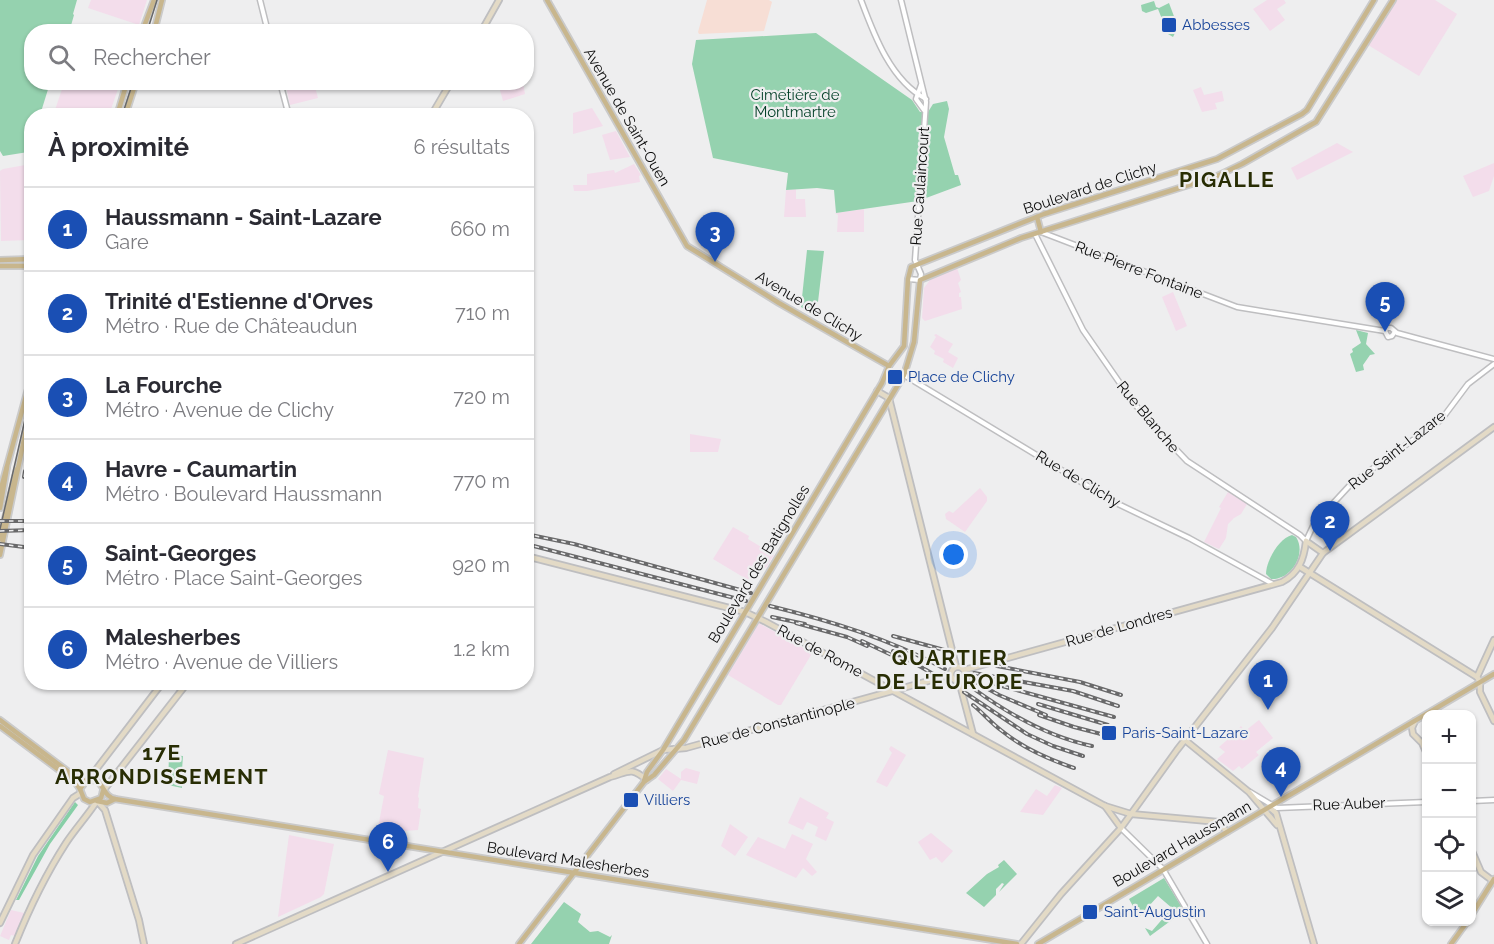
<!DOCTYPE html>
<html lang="fr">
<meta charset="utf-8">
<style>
:root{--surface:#fff;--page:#f2f2f3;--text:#2b2b33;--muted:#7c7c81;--line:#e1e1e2;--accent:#0f766e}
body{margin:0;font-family:Raleway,sans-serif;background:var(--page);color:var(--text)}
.controls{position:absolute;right:18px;bottom:18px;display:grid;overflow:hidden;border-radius:12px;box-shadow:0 2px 4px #0004}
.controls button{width:54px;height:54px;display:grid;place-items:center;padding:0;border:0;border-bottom:2px solid var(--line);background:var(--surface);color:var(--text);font:30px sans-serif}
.you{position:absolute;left:954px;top:555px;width:21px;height:21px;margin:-15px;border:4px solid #fff;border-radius:50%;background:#1a73e8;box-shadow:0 0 0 9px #1a73e833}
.badge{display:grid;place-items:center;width:39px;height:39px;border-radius:50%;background:var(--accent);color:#fff;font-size:20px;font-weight:700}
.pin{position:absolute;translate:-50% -50px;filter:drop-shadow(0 2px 3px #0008)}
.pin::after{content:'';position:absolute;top:32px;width:21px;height:18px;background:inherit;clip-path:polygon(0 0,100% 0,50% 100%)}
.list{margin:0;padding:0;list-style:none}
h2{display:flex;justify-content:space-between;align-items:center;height:78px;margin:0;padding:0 24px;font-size:26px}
h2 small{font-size:20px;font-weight:400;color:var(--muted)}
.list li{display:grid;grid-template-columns:39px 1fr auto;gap:18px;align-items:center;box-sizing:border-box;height:84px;padding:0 24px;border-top:2px solid var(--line)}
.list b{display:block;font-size:22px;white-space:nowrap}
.list p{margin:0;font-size:20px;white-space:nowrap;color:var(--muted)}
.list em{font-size:20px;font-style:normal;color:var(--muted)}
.icon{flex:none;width:33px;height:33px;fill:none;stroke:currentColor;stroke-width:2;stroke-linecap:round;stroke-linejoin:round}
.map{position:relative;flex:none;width:1494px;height:944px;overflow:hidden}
.search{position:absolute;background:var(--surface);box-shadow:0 2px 4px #0004;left:24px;top:24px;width:510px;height:66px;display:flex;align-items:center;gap:15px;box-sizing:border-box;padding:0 21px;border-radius:24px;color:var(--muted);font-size:22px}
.panel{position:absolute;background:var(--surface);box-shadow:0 2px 4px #0004;left:24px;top:108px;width:510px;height:582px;border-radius:24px}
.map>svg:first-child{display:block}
</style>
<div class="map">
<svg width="1494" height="944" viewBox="0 0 1494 944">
<rect width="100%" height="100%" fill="#eeeeef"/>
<g fill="#f3ddeb">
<polygon points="91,0 147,0 139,25 88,8"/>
<polygon points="1267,0 1284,0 1286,3 1277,9 1285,20 1270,31 1253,9"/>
<polygon points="1396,0 1435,0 1457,14 1419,76 1368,45"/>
<polygon points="285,82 314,83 318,98 290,105"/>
<polygon points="64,83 120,83 109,115 53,116"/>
<polygon points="501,83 523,83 525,94 503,101 498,83"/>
<polygon points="1201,87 1204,95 1222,91 1224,101 1215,103 1217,109 1202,112 1193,90"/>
<polygon points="592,108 603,126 573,134 573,113"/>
<polygon points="616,131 630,157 610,160 602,135"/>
<polygon points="1337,143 1353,152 1297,180 1291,168"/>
<polygon points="1494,163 1494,176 1489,191 1473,197 1463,176"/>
<polygon points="31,164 31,240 1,241 0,171 3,169"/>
<polygon points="634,164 641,175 639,176 640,182 587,191 574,191 573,185 587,185 587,174 614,170 615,173"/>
<polygon points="796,189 796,199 805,199 806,217 784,217 786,190"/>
<polygon points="864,209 864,232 837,232 838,215 835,213"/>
<polygon points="957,268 961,280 958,283 961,292 959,293 959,297 961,297 962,309 925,321 922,318 924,288 930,280"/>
<polygon points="1173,292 1187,326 1176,331 1162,297"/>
<polygon points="936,334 953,344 948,352 958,358 953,368 943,362 944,359 934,354 935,351 930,347 936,337 934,335"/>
<polygon points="690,434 721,439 718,452 690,452"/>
<polygon points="980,488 987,497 987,501 965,532 946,519 945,514 949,511 953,513"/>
<polygon points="1228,492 1247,504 1241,514 1234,518 1228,524 1226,538 1219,549 1204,542 1221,508 1219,507"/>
<polygon points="733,527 749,536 748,539 774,555 766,568 758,564 748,580 713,559"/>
<polygon points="759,623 809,651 811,655 781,705 778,705 728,675"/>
<polygon points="1259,720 1273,738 1256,752 1259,755 1242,769 1239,766 1233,771 1217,759 1225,752 1219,747 1234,734 1237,736 1241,733 1238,729 1241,726 1245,731"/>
<polygon points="891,746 906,755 887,787 876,782 892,753 889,749"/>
<polygon points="388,750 424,758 418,797 419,798 418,808 421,809 418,830 377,833 384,796 379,794"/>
<polygon points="686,768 700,772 697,784 681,780 673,791 658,779 666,769 681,779 681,772"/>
<polygon points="1055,785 1062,788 1043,815 1020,812 1036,789 1047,796"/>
<polygon points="800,797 829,813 826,818 834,822 826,841 815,836 818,827 807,822 803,830 788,823"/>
<polygon points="730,824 748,837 735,856 721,846"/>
<polygon points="931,833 953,851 942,863 936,857 930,860 918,842"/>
<polygon points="792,834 813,844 806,859 817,872 812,876 803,868 796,878 746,855 758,837 785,849"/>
<polygon points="289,835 334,844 324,894 321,897 278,917"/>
<polygon points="11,910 24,913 15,936 11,935 9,940 0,936"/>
</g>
<polygon fill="#f7ded5" points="707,0 769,0 772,2 764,31 699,34 698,32"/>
<g fill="#95d2af">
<polygon points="0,0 77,0 73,14 74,15 70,29 68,29 67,31 32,32 32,82 50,83 40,115 32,116 31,140 28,152 3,156 0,151"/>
<polygon points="1154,1 1156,7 1159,8 1169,3 1178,27 1173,37 1168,34 1158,9 1146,13 1142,11 1141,5"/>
<polygon points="816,33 912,100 920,112 928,112 933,104 947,101 949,109 944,137 955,175 958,175 961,185 918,201 836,213 834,190 817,188 786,190 788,173 713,158 692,64 696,40"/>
<polygon points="807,250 824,251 818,302 812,302 811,313 801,307"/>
<polygon points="1356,330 1368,333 1366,344 1375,354 1370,355 1363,365 1364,370 1356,372 1350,354 1353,352 1352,349 1361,343"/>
<path d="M 1292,535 L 1296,537 C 1307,554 1291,580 1271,579 L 1266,574 C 1266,561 1279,538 1292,535 Z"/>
<polygon points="169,755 183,756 182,770 181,771 182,772 182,788 168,785"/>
<polygon points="1004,860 1017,874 999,892 1004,884 1002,883 996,889 996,895 984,907 966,893 987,874 999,867 998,865"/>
<polygon points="1164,878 1184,911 1150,936 1145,928 1152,931 1172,908 1158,896 1139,917 1129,899"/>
<polygon points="564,902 581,914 578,922 590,932 598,931 610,937 612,935 609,944 531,944"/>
</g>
<polygon fill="#87cfa7" points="75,802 78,805 50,844 19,900 16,900 38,856"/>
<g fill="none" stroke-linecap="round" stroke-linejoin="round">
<g stroke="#bebec0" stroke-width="7">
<g id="tertiary">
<polyline points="260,0 268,32"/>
<path d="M 861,0 C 874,35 891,81 926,99"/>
<polyline points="901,0 926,102 915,260 921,274 920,280 908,279"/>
<polyline points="280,82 289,116"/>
<polyline points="921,85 916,99 924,110"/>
<polyline points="1041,232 1237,307 1385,331"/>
<polyline points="1035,234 1083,330 1133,402 1147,419 1187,461 1300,535 1306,541 1314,524 1351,484 1441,420 1468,384 1494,364"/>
<polyline points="1385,331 1387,328 1391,328 1397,333 1494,359"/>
<polyline points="1385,331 1388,337 1392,336 1394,333"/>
<polyline points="904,375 1116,503 1189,538 1273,584"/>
<polyline points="1250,792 1277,808 1426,802"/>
<polyline points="1472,801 1494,800"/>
<polyline points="1121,828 1163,869 1207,944"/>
</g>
</g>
<g stroke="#bebec0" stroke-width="8">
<g id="secondary">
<polyline points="481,32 499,0"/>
<polyline points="431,116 451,82"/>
<polyline points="877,391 889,398 956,666"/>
<polyline points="1306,541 1323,553"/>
<polyline points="526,556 745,612 766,622 1105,806 1131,814 1219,822 1227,832"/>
<polyline points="1300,567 1477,677 1480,682 1480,692 1494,721"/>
<circle cx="958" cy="674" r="7"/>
<path d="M 964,670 L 1282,582 C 1299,573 1304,559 1306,541"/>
<polyline points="1477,677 1494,640"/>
<polyline points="959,681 973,734"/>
<polyline points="1415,721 1412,728 1413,734 1422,743 1426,752"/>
<polyline points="1185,740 1249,792 1277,825"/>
<polyline points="614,774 663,750 686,748 950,675"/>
<polyline points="88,780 163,682"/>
<polyline points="103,791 188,682"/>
<polyline points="1105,806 1121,828"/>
<polyline points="1269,807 1276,813 1314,944"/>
<polyline points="1472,851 1481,872 1493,881"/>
<polyline points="0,923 33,855 73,798 81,793"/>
<path d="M 15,944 C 29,909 46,874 66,843 C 76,828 88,815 97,801 L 105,810 L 139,920 L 144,944"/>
<path d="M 236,944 L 610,777 C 629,772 630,766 647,780"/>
<polyline points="1021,944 1061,894 1121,828 1177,750 1272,628 1323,553 1494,427"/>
</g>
</g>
<g stroke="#cacaca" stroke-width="8">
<g id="primary">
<polyline points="547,0 687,246 779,303 889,366"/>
<polyline points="142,32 154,0"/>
<polyline points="154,32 162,0"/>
<polyline points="117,116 127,82"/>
<polyline points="125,116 136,82"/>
<polyline points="1037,217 1041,232"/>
<polyline points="0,260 32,259"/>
<polyline points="0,266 32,266"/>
<polyline points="887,372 895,380 901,380"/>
<polyline points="0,492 32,374"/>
<polyline points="0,508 7,467"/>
<polyline points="0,539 17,469"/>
<polyline points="0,555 32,401"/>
<polyline points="0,720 78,779 86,781"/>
<polyline points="0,726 75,782 80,789"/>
<polyline points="644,781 647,772 663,750 882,383 889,366 904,346 908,279 911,267 1044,214 1217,159 1302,114 1307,110 1374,0"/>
<path d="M 103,791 L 101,798 L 90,802 L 84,799 L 80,789 L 86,781 L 95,780 C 105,785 103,796 115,799 L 1017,944"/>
<polyline points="97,801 107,803 115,799"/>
<polyline points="1472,914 1494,879"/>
<polyline points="519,944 644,782 654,775 684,740 904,375 914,342 920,280 1021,238 1217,176 1242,164 1316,122 1393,0"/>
<polyline points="1038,944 1494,674"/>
<polyline points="1451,944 1467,922"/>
</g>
</g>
<use href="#tertiary" stroke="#fff" stroke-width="4"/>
<use href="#secondary" stroke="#e3dac6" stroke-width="4.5"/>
<use href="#primary" stroke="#c8b68d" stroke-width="4.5"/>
<g stroke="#69696a" stroke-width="1.5">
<polyline points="147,32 157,0"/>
<polyline points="122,116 133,82"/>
<polyline points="0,529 32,389"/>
</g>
<g stroke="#69696a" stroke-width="4">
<g id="rail">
<polyline points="24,477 25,471"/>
<polyline points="0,521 32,521"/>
<polyline points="0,531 32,530"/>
<polyline points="526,534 574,544 751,593"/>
<polyline points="0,544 32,548"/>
<polyline points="526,544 746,601"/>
<path d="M 770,606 C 831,621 890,639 945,669"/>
<polyline points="772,617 805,624"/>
<polyline points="796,623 847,637 867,646"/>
<polyline points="893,636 948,651"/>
<polyline points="862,641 900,659"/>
<polyline points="893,651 935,675"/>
<polyline points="997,666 1080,682 1121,695"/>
<polyline points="974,673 1073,691 1118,706"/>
<polyline points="970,679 999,695 1046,715"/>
<polyline points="995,684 1114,717"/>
<path d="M 974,689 C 1010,715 1049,737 1092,746"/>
<polyline points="964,692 1027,734 1053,746 1083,756"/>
<polyline points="1038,704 1108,725"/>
<path d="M 973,705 C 983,713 991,723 1002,731 C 1023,748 1048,759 1074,768"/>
<polyline points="1039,715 1074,727 1101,734"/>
</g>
</g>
<use href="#rail" stroke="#eeeeef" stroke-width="1.5" stroke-dasharray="4.5" stroke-linecap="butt"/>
</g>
<g fill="#1a4fb4" stroke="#eeeeef" stroke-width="2">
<rect x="1161" y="17" width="16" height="16" rx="3"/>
<rect x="887" y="369" width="16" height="16" rx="3"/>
<rect x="1101" y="725" width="16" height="16" rx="3"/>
<rect x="623" y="792" width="16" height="16" rx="3"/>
<rect x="1082" y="904" width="16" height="16" rx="3"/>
</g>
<g text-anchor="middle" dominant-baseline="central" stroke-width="4.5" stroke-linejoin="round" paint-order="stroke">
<g font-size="15" fill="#164399" stroke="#eeeeef" text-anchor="start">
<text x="1182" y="25">Abbesses</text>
<text x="908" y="377">Place de Clichy</text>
<text x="1122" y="733">Paris-Saint-Lazare</text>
<text x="644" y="800">Villiers</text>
<text x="1104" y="912">Saint-Augustin</text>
</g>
<g font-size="15" fill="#013f26" stroke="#eeeeef">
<text x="795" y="95">Cimetière de<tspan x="795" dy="17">Montmartre</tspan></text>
</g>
<g font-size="15" fill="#0c0c0c" stroke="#eeeeef">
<text transform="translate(627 117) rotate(60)">Avenue de Saint-Ouen</text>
<text transform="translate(920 186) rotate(-86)">Rue Caulaincourt</text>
<text transform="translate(1090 188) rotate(-18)">Boulevard de Clichy</text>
<text transform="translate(1139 270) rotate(21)">Rue Pierre Fontaine</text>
<text transform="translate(809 306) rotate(31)">Avenue de Clichy</text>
<text transform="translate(1148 417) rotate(50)">Rue Blanche</text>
<text transform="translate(1397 450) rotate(-38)">Rue Saint-Lazare</text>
<text transform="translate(1078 479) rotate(31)">Rue de Clichy</text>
<text transform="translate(759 564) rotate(-59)">Boulevard des Batignolles</text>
<text transform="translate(1119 627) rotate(-16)">Rue de Londres</text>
<text transform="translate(820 651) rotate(28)">Rue de Rome</text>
<text transform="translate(778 723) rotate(-15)">Rue de Constantinople</text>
<text transform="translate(1349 804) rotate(-2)">Rue Auber</text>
<text transform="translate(1182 844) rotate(-30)">Boulevard Haussmann</text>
<text transform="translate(568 860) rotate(9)">Boulevard Malesherbes</text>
</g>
<g font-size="21" font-weight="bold" letter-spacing="1.5" fill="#282d04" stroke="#eeeeef">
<text x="1227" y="179">PIGALLE</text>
<text x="950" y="657">QUARTIER<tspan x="950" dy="24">DE L'EUROPE</tspan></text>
<text x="162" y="752">17E<tspan x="162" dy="24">ARRONDISSEMENT</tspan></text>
</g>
</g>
</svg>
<div class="controls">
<button>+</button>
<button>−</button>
<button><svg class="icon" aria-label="locate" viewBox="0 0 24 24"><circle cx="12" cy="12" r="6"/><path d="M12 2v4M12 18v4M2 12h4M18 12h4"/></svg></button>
<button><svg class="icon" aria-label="layers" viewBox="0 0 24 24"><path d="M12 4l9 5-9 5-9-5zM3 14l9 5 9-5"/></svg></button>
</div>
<div class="you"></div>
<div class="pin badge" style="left:1268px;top:710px;background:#1a4fb4">1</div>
<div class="pin badge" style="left:1330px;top:551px;background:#1a4fb4">2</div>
<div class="pin badge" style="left:715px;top:262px;background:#1a4fb4">3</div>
<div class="pin badge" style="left:1281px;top:797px;background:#1a4fb4">4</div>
<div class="pin badge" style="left:1385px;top:332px;background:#1a4fb4">5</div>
<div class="pin badge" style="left:388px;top:872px;background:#1a4fb4">6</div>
<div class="search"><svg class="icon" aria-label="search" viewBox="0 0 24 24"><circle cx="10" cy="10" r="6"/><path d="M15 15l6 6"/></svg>Rechercher</div>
<section class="panel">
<h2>À proximité<small>6 résultats</small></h2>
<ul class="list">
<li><span class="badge" style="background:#1a4fb4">1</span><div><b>Haussmann - Saint-Lazare</b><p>Gare</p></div><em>660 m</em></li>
<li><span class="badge" style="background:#1a4fb4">2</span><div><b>Trinité d'Estienne d'Orves</b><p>Métro · Rue de Châteaudun</p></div><em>710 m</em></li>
<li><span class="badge" style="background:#1a4fb4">3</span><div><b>La Fourche</b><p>Métro · Avenue de Clichy</p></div><em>720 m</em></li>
<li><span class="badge" style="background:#1a4fb4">4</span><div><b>Havre - Caumartin</b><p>Métro · Boulevard Haussmann</p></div><em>770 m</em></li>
<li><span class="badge" style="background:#1a4fb4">5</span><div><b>Saint-Georges</b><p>Métro · Place Saint-Georges</p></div><em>920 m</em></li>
<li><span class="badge" style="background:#1a4fb4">6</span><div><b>Malesherbes</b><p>Métro · Avenue de Villiers</p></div><em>1.2 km</em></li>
</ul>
</section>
</div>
